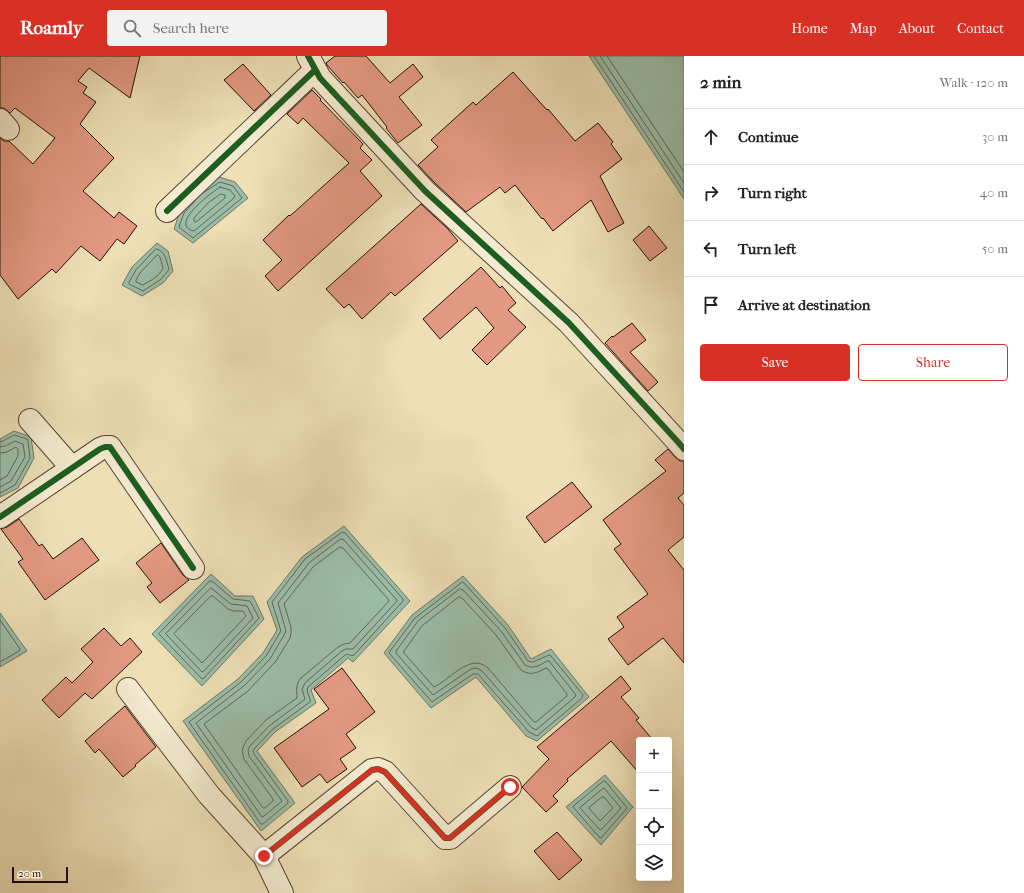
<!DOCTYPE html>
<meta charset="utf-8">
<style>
:root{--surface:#fff;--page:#f2f2f2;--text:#222;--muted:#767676;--line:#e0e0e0;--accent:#d93025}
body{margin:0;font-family:"IM FELL French Canon",serif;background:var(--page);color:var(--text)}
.controls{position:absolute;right:12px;bottom:12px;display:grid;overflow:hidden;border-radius:4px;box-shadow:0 4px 16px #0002}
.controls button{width:36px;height:36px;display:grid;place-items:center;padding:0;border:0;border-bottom:1px solid var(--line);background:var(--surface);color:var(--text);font:20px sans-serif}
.scale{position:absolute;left:12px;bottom:10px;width:56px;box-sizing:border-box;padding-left:4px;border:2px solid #241009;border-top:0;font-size:11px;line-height:14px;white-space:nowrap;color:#241009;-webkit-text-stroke:3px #f4eacf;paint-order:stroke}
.stop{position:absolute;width:12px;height:12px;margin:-9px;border:3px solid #d93025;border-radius:50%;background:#fff}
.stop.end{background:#d93025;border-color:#fff;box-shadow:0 1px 4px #0008}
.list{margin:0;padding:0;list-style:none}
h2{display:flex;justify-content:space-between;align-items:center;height:52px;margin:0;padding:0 16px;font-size:17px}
h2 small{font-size:13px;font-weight:400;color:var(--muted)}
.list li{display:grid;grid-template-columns:26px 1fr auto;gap:12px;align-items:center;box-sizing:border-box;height:56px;padding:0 16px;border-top:1px solid var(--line)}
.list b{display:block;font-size:15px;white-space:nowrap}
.list em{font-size:13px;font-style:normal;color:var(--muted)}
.actions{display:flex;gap:8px;padding:12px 16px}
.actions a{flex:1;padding:9px 0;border:1px solid var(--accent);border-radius:4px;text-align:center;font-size:14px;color:var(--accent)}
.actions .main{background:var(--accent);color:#fff}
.icon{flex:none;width:22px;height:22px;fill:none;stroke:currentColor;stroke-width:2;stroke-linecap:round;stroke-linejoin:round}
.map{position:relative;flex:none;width:684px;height:837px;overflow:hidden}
header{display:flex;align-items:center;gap:24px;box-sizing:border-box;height:56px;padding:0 20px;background:var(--accent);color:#fff}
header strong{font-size:19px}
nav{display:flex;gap:22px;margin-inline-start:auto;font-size:14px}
.search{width:280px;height:36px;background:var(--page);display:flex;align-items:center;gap:10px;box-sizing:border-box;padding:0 14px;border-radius:4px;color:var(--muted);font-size:15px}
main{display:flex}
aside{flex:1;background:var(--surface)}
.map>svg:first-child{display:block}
</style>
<header>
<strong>Roamly</strong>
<div class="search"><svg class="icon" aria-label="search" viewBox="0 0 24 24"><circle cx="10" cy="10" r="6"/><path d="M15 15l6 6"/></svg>Search here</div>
<nav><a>Home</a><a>Map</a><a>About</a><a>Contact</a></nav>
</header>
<main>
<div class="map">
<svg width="684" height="837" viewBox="0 0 684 837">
<rect width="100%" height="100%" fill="#eedfb5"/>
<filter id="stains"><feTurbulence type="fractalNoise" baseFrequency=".005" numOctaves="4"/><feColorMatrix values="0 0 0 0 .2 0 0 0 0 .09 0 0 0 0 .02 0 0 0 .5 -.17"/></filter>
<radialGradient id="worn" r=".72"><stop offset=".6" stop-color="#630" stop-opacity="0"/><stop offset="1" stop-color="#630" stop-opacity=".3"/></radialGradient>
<g fill="#9bbda8" stroke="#6b7868">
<polygon points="589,0 684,0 684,143"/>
<polygon points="219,121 235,126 248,142 193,187 174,173 180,155 198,136"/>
<polygon points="157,187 168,195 173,215 163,227 142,240 122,229 132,211"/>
<polygon points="14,375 31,381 34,402 18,432 0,441 0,383"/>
<polygon points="344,470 410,545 353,606 348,602 311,634 316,647 275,676 257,695 295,747 261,775 183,665 238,623 263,597 277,574 267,546 302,501"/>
<polygon points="211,518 235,540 253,540 264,563 202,630 152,578"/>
<polygon points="463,520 508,569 531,603 551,593 589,641 537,685 526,680 476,621 431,652 384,597 412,559"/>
<polygon points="0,557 27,595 0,611"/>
<polygon points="605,719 633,751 601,789 566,751"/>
</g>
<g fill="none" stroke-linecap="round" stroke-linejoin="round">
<g stroke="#606658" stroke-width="1">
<polyline points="594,0 684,136"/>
<polyline points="600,0 684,127"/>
<polyline points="607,0 684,116"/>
<path d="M 220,131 L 230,134 L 235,140 L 234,142 L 194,175 C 168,169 211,137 220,131 Z"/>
<polygon points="221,138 225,139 225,142 196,166 194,165 194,162 208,147"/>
<polyline points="195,145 184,157 179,171 180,172 193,182 242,142 233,130 220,126 203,137"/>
<path d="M 156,193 C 166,195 166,205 169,213 L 168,215 L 160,224 L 143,235 L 129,228 L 129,226 L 136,214 Z"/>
<path d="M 158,199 L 160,201 L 163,212 C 159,221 151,224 143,229 L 136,226 L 136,224 L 140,217 L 156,200 Z"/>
<polyline points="0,386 3,385 14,379 27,383 28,385 30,402 15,429 0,437"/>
<polyline points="0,391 5,390 15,385 23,388 25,401 11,425 0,431"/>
<polyline points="0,397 7,396 16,391 18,393 18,400 7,420 0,424"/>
<path d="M 343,476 L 345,477 L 403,543 L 403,545 L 354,599 C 351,601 349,597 345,599 L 308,631 C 305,636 311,641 310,646 L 273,673 L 254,693 L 253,695 L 254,698 L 288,745 L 288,747 L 263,768 L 261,768 L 189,666 L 241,626 L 266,600 L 281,575 L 272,546 L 305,503 Z"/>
<polygon points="341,483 344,484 396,543 397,545 353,593 346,593 342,595 305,627 302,633 305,643 304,644 269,670 250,690 248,694 249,700 282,745 281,746 264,760 262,761 196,667 245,629 270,603 284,579 286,575 278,547 309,507"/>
<path d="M 340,491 L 343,492 L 388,543 L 389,545 L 350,587 L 344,588 L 338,591 L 301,622 C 295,629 297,635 297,642 L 266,664 L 246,685 L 242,694 L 244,703 L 273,743 L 273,745 L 265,752 L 263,752 L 204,668 L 248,635 L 276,605 L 290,582 L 291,577 L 291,571 L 284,548 L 313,511 Z"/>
<polygon points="210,525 212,525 233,543 250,545 259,562 204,622 202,623 159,578"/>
<polygon points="463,526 505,572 528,605 533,606 549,599 550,599 583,639 582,642 537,680 529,676 478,618 473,618 432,646 389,597 390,595 415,562 461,527"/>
<polygon points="211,532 231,548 247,550 253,562 204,615 202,616 166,578"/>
<path d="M 460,533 L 463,534 L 501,575 L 525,609 C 533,614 540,609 547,605 L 549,605 L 576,639 L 575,641 L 536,674 L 532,672 L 481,614 L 476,612 L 471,613 L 433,639 L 396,597 L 396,595 L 418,565 Z"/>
<polygon points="211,540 213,540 228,553 233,555 243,555 246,560 203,606 202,607 174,578"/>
<path d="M 459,541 L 462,542 L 496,579 L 521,614 C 530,620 537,617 546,612 L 547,612 L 567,638 L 567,640 L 536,666 L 534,666 L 488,612 C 470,596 450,624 434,631 L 404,597 L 404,595 L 422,570 Z"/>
<polyline points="0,564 20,593 19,595 0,606"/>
<polygon points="604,725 606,726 627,752 602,781 600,782 573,751"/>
<polygon points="604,732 621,752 602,773 600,774 580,752"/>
<polygon points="602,741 604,741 613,752 600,765 589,752"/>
</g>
</g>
<g fill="#e29981" stroke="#241009">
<polygon points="0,0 140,0 130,42 89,12 78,25 87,31 83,37 96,46 80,68 114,102 83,135 114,162 119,156 137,170 124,188 117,183 100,205 81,190 56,217 52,213 18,243 0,219 0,82 4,85 9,85 33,108 55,82 15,52 10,57 4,52 0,52"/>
<polygon points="335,0 366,0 390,27 413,8 423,21 399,41 422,69 398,87 386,72 387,71 362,39 358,42 344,26 343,27 327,9 326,7"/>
<polygon points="243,8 271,39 254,55 224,24"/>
<polygon points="513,16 547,54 548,53 575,85 598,67 613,86 611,88 622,103 600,120 624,167 608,176 591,144 553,175 543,162 542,163 515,129 505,137 500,131 466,156 434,126 418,109 438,91 431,84 473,46 476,49"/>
<polygon points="312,34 321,43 320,44 363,88 360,92 372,104 360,115 382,140 278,235 265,220 282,204 263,184 289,159 290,160 349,107 303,62 298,68 287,58"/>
<polygon points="421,148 448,173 458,185 395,240 391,236 362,263 349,248 344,252 326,233"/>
<polygon points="649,170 667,192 650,205 633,184"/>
<polygon points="481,211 500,232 502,230 516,247 508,254 526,271 487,309 472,294 494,272 476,251 440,283 423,263"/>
<polygon points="632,267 646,284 630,296 658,326 648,335 605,287 612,280 613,281"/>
<polygon points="668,393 675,401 680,405 684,405 684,437 678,442 684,449 684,481 668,494 684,514 684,607 663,582 628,609 608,583 624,571 617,561 648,538 614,493 621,488 603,464 666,415 655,404"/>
<polygon points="572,426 592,451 545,487 526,461"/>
<polygon points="19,463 39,490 42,488 53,503 82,482 99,504 45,544 18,506 23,503 1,473 7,471"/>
<polygon points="161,487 183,519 189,524 160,547 147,531 152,527 136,507"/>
<polygon points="104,572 121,590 130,582 142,596 92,643 85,637 59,662 42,644 66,621 72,627 93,606 81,593"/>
<polygon points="342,612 375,656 346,678 356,692 340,703 347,713 327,727 320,718 302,731 274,692 329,653 314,633"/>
<polygon points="621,620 631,633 621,641 639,662 636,664 653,684 639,684 639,717 611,685 567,723 568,725 553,740 558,745 546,756 522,731 549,703 537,691"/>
<polygon points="125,650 156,691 135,709 136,710 123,721 99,693 95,697 85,685"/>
<polygon points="557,776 582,804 559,824 534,795"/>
</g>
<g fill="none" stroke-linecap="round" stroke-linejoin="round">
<g stroke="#564434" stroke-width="24">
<g id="minor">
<polyline points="308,0 320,22 425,135 569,267 678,386 684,393"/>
<polyline points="0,64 8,73"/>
<polyline points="167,155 315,14"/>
<polyline points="30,364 72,412"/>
<polyline points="0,461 100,393 105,391 110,391 193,512"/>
<polyline points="128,633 209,739 264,800 282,837"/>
<polyline points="264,800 372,714 378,713 385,716 445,782 450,782 510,731"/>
</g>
</g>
<use href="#minor" stroke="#f4eacf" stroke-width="22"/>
<g stroke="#f4eacf" stroke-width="8">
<g id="cycleway">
<polyline points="308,0 320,22 425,135 569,267 678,386 684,393"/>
<polyline points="167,155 315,14"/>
<polyline points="0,461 100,393 105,391 110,391 193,512"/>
<polyline points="264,800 372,714 378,713 385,716 445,782 450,782 510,731"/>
</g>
</g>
<use href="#cycleway" stroke="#1b5e20" stroke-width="6"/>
</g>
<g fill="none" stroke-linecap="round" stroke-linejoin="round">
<polyline stroke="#d93025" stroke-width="5" points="264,800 372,714 378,713 385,716 445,782 450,782 510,731"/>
</g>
<rect width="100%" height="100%" filter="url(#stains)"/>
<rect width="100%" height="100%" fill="url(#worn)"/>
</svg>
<div class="controls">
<button>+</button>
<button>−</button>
<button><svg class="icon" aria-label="locate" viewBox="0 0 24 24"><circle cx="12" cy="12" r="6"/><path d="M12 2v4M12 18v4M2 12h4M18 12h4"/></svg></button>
<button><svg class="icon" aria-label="layers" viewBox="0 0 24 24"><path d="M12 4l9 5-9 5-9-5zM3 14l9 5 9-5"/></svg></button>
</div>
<div class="scale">20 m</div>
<div class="stop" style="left:510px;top:731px"></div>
<div class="stop end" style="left:264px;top:800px"></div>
</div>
<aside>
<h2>2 min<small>Walk · 120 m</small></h2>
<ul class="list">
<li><svg class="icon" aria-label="ahead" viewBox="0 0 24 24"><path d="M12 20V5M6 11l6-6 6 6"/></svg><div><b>Continue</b></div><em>30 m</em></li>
<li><svg class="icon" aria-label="right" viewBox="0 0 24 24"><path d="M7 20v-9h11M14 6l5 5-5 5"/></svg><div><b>Turn right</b></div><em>40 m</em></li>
<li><svg class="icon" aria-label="left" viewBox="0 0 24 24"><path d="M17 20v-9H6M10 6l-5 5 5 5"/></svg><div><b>Turn left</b></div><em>50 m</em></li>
<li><svg class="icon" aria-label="arrive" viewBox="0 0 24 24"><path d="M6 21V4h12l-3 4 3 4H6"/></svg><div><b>Arrive at destination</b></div></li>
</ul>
<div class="actions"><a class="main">Save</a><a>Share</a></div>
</aside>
</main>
